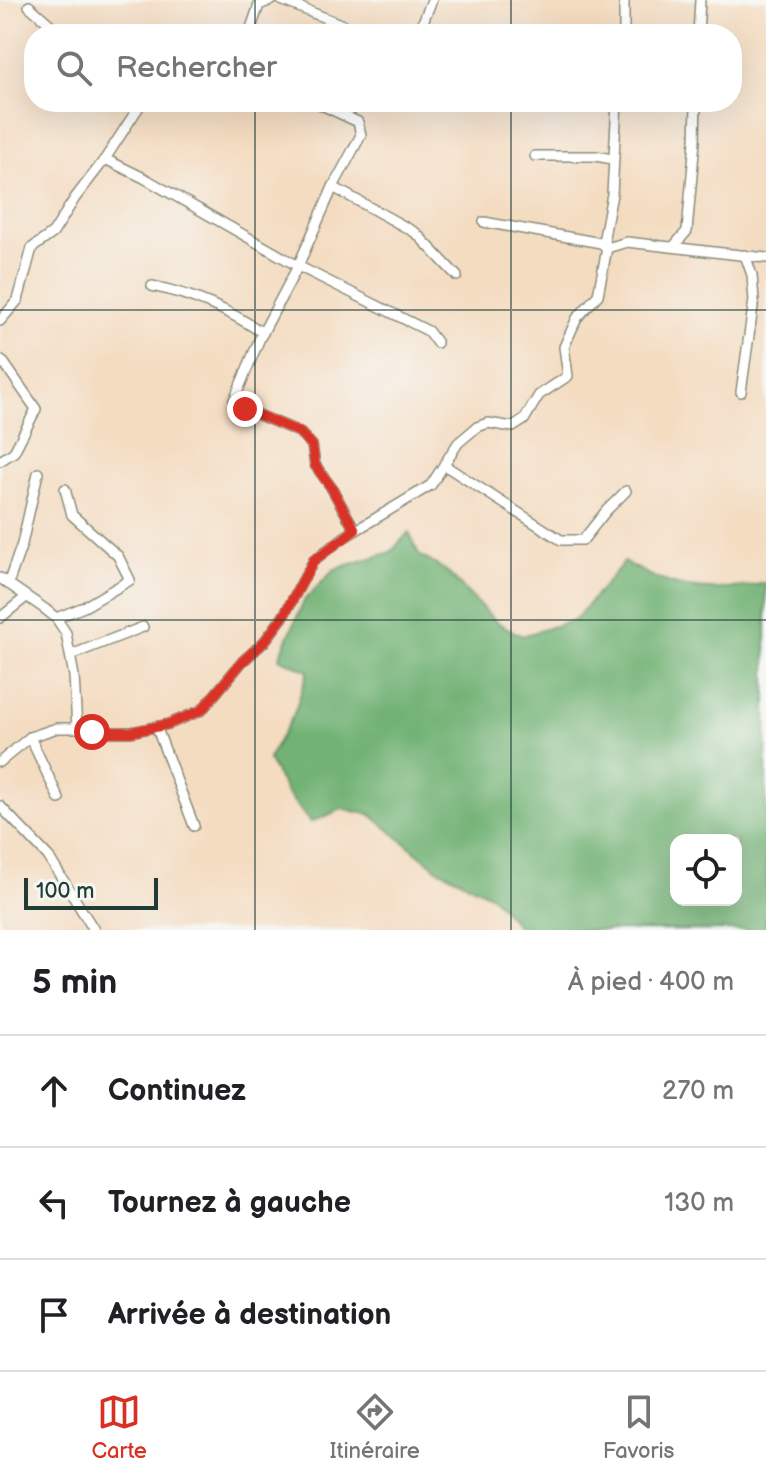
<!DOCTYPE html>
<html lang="fr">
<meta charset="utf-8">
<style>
:root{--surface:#fff;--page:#f6f6f6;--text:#202124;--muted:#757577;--line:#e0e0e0;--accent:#d93025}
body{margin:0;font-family:"Balsamiq Sans",sans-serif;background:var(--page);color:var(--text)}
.controls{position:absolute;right:24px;bottom:24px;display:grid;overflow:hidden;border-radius:16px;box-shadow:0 8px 32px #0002}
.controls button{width:72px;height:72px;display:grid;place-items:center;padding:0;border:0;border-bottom:2px solid var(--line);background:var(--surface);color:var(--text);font:40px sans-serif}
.scale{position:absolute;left:24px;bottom:20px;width:134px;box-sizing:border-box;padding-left:8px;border:4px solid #1f3d34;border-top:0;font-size:22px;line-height:28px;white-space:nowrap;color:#1f3d34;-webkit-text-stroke:6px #f6f6f2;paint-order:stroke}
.stop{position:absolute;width:24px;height:24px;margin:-18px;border:6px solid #d93025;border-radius:50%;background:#fff}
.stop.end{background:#d93025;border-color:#fff;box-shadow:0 2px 8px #0008}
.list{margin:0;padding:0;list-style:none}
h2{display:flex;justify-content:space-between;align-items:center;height:104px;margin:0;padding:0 32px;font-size:34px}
h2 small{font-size:26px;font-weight:400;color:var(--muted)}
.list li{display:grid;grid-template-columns:52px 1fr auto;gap:24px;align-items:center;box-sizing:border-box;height:112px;padding:0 32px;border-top:2px solid var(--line)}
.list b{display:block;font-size:30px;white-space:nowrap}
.list em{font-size:26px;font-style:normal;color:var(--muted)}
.icon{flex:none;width:44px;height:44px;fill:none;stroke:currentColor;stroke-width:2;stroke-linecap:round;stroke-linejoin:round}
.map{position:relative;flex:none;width:766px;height:930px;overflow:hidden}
.search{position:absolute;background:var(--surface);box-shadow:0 8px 32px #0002;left:24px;right:24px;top:24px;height:88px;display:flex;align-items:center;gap:20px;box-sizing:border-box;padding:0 28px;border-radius:32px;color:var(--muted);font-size:30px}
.sheet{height:440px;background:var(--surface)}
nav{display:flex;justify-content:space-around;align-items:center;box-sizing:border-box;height:112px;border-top:2px solid var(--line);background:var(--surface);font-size:22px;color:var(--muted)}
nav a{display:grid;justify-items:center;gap:4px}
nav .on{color:var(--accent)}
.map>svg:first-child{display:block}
</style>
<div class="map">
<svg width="766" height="930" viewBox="0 0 766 930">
<rect width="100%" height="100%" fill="#f6f6f2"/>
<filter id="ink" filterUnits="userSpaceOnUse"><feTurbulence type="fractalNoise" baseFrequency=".0125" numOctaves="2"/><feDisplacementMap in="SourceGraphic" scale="16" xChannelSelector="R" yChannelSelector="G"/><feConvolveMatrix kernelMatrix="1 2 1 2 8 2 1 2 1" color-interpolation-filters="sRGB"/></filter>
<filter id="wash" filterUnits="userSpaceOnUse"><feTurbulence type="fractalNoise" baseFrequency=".006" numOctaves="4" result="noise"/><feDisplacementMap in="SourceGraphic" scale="32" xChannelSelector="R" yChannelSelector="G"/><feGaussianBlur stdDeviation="1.8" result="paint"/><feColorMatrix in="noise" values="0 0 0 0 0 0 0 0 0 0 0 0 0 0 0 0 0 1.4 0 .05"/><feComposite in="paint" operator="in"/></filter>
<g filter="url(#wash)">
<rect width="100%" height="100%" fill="#f4dcc1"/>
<path fill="#72b274" stroke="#487854" stroke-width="2" fill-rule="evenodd" d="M 409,532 L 419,555 L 445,570 L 496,622 L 522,636 L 575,620 L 624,562 C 637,568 651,577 664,581 C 698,593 732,590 766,583 L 766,930 L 521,930 L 492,896 L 436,868 L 370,814 L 342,809 L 311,822 L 288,795 L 268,759 L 294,714 L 308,671 L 279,658 L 305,599 L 335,569 L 391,552 ZM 676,840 L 736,840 L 736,900 L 676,900 Z"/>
</g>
<g filter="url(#ink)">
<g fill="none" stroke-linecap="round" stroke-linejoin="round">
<g stroke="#8a8c7a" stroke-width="12">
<g id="minor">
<polyline points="281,0 365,34"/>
<polyline points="624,0 624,34"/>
<polyline points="29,6 61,34"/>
<polyline points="249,34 259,5 272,0"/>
<polyline points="418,34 432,0"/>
<polyline points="698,34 700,0"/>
<polyline points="315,102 358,122 361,135 333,187 298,266 260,338 234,400 245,409 299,432 312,445 315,465 331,487 355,530"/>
<polyline points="535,156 596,156 612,159"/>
<polyline points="105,159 144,178 298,266 428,331 437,343"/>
<polyline points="333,187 416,233 457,276"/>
<polyline points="484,222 601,243 607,248 627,242 766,258"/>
<polyline points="674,246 687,231 695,141 696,102"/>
<path d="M 152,286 C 192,294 229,310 263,333"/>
<polyline points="0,321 18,300 32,248 53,233 75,198 105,159 142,102"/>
<polyline points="0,360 4,363 36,409 14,452 0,461"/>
<polyline points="741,392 754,300 752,275 745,255"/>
<polyline points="444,465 561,540 583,540 606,511 626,491"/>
<polyline points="0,578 45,609 56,618 66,633 74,676 77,728"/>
<polyline points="8,584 22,544 38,473"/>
<polyline points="0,618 26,597"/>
<polyline points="56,618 84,607 130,580 118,556 72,515 65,489"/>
<polyline points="71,655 143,627"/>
<polyline points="156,726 194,826"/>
<polyline points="30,737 59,799"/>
<polyline points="0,762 30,737 57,728 77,728 92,732 131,732 169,724 202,710 242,662 264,642 283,617 314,560 343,538 431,485 458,443 477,427 488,423 513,427 524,420 539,395 568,376 564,347 577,318 598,295 607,248 604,237 612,194 617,102"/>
<polyline points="0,806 48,856 94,930"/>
</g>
</g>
<use href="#minor" stroke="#fff" stroke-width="9"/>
</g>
</g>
<g fill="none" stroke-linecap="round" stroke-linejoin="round" filter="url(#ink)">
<polyline stroke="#d93025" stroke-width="10" points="92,732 131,732 169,724 202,710 242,662 264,642 283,617 314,560 355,530 331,487 315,465 312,445 299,432 245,409"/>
</g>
<path fill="none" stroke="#1f3d34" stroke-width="2" stroke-opacity="0.55" d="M 255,0 L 255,34M 511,0 L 511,34M 255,102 L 255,930M 511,102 L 511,930M 0,310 L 766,310M 0,620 L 766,620"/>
</svg>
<div class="controls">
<button><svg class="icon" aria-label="locate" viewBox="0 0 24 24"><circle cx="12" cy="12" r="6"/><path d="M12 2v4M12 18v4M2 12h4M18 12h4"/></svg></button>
</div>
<div class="scale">100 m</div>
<div class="stop" style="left:92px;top:732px"></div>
<div class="stop end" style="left:245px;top:409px"></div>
<div class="search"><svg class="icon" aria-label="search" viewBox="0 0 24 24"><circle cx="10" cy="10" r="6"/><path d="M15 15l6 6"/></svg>Rechercher</div>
</div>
<section class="sheet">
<h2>5 min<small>À pied · 400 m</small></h2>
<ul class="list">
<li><svg class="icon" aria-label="ahead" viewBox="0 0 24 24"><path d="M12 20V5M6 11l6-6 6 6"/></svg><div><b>Continuez</b></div><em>270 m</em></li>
<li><svg class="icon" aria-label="left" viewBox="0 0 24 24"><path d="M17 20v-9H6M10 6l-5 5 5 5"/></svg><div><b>Tournez à gauche</b></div><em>130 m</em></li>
<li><svg class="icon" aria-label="arrive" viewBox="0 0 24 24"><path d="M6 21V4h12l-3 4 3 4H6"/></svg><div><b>Arrivée à destination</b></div></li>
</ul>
</section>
<nav>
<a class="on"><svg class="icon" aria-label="map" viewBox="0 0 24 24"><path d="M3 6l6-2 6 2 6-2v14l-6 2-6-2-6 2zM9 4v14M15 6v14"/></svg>Carte</a>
<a><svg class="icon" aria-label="directions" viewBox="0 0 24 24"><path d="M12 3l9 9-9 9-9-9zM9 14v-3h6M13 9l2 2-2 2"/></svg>Itinéraire</a>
<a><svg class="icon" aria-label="saved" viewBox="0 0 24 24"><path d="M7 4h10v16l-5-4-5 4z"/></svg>Favoris</a>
</nav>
